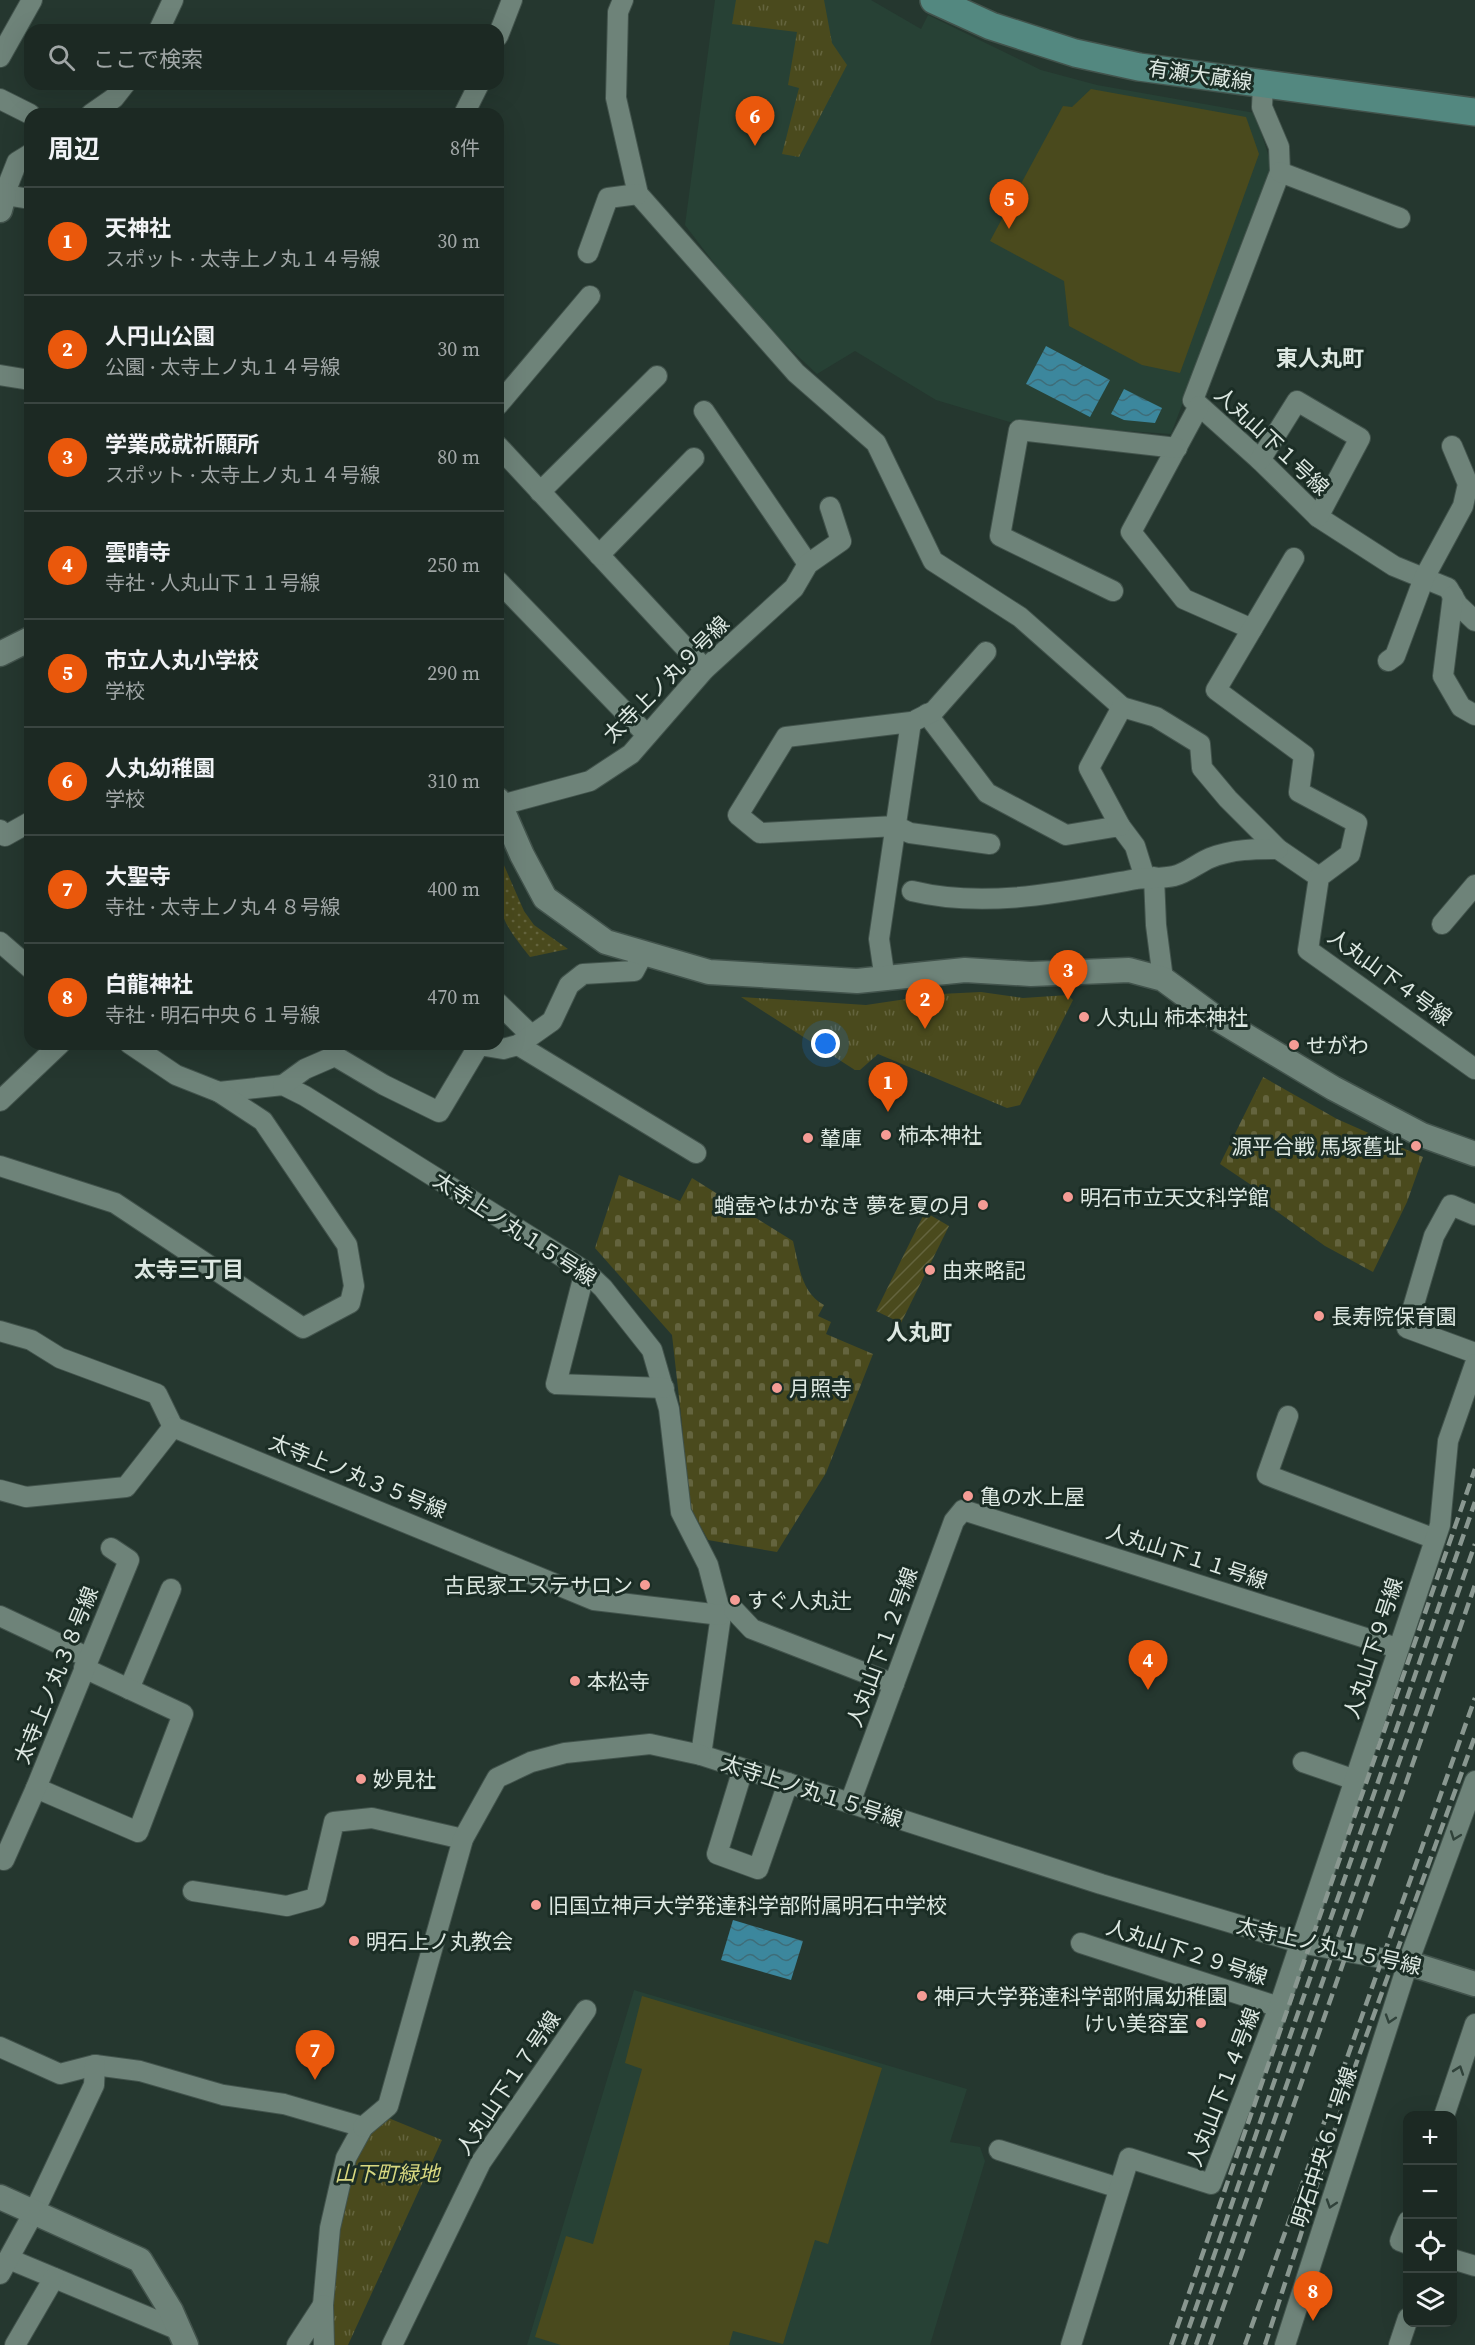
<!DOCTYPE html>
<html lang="ja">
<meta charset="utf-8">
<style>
:root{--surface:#1c2923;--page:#25312b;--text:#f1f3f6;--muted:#a0a6a6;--line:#3a4541;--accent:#ea580c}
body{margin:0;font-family:"Source Serif 4","Noto Sans JP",serif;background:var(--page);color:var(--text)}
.controls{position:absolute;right:18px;bottom:18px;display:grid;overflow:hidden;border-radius:12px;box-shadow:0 6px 24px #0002}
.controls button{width:54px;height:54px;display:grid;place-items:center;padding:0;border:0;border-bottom:2px solid var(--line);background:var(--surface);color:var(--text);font:30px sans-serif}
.you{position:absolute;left:826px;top:1044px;width:21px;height:21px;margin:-15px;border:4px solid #fff;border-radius:50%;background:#1a73e8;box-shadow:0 0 0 9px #1a73e833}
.badge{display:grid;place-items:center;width:39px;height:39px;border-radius:50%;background:var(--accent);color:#fff;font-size:20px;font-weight:700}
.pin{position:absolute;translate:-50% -50px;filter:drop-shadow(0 2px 3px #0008)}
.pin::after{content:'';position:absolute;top:32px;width:21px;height:18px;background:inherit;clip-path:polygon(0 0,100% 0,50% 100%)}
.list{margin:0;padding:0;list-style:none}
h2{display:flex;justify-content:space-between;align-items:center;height:78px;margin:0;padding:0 24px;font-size:26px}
h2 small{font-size:20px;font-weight:400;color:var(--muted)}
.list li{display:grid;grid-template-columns:39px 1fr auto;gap:18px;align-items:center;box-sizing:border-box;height:108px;padding:0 24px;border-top:2px solid var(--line)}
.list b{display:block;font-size:22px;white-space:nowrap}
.list p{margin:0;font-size:20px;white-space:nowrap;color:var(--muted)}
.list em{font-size:20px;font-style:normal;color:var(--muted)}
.icon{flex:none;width:33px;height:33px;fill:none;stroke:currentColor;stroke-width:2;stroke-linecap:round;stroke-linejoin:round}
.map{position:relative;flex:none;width:1475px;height:2345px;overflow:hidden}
.search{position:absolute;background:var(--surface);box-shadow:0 6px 24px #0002;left:24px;top:24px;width:480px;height:66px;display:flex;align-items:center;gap:15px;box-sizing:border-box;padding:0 21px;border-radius:18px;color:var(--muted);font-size:22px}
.panel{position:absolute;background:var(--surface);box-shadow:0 6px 24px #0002;left:24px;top:108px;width:480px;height:942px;border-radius:18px}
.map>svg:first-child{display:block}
</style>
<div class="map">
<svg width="1475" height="2345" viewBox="0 0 1475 2345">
<defs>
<pattern id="grass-dots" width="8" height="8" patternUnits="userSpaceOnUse" patternTransform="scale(1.5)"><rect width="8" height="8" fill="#4a4a1d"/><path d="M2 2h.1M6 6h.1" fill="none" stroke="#64643e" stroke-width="1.8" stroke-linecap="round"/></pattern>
<pattern id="cemetery-stones" width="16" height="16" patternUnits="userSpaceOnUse" patternTransform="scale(1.5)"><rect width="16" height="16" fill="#4a4a1d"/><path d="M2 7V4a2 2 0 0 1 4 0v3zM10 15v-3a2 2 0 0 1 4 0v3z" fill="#64643e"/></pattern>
<pattern id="park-tufts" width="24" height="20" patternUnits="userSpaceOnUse" patternTransform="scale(1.5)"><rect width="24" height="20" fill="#4a4a1d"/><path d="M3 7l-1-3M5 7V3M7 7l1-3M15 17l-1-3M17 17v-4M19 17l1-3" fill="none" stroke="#64643e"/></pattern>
<pattern id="garden-furrows" width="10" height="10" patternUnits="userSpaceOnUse" patternTransform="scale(1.5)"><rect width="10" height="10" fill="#4a4a1d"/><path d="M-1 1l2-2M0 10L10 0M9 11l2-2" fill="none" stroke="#64643e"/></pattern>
<pattern id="water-waves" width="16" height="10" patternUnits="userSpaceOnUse" patternTransform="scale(1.5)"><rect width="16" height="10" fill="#3c879d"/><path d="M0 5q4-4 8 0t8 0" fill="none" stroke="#3e6d79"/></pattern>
</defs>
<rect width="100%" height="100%" fill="#25372f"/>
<g fill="#274135">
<polygon points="715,0 871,0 921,29 928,15 1041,70 1097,85 1255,113 1272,167 1171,434 1013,423 936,400 855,351 817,374 753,314 685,225"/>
<polygon points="634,1990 967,2089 950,2142 980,2147 985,2161 930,2345 527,2345"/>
</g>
<path fill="url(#grass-dots)" d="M 503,863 L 524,911 L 534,925 L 568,949 L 530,957 C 500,919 498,914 498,865 Z"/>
<g fill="url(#cemetery-stones)">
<polygon points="1263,1077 1337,1119 1423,1157 1407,1202 1373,1272 1325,1246 1265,1203 1269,1197 1220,1164"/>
<path d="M 619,1175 L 680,1201 L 692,1178 L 793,1241 C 799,1265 801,1293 824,1305 L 818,1316 L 831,1322 L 826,1334 L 873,1354 L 826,1473 L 777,1552 L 708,1540 L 688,1503 L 682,1424 L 672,1335 L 595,1248 Z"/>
</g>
<g fill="url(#park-tufts)">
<polygon points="736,0 824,0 832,43 847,65 799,157 782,154 799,88 788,85 797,32 732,24"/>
<polygon points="981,992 1023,998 1068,995 1073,1000 1020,1105 1007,1108 878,1054 860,1070 855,1070 741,997 866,1005 940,994"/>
<polygon points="386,2117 442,2140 348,2345 331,2345 329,2320 338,2235 351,2162 367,2134"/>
</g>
<polygon fill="url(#garden-furrows)" points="925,1212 949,1226 901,1323 876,1311"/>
<g fill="#4a4a1d">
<polygon points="1091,89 1246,117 1259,154 1180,373 1142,365 1069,326 1064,281 990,241 1063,106 1072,107"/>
<polygon points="642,1996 882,2068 828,2244 815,2240 783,2344 733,2331 729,2345 561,2345 535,2337 566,2236 593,2244 642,2069 625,2063"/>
</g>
<g fill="url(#water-waves)">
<polygon points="1046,346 1110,380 1090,417 1026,384"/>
<polygon points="1124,389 1162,408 1155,423 1124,420 1111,414"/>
<polygon points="733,1920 803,1941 791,1980 721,1960"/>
</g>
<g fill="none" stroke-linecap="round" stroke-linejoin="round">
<g stroke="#42534c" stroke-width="22">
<g id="minor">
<polyline points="623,0 618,12 616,98 638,194 796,373 876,443 933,561 1020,617 1122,707 1156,717 1200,744 1202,768 1228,799 1278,849 1319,877"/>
<polyline points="159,30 173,0"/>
<polyline points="498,36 512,0"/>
<polyline points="0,57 32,0"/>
<polyline points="1263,84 1262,107 1279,147 1280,172 1193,400 1260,460 1318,517 1394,566 1448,588 1458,605 1475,621"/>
<polyline points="0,99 30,114"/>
<polyline points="91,114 114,98 125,84"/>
<polyline points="464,114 479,84"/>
<polyline points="1280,172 1400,218"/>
<polyline points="0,194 30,199"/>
<polyline points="4,195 17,162 30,154"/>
<polyline points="588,253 608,198 638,194"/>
<polyline points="0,375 30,380"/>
<polyline points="498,405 590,296"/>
<polyline points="1199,406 1131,532 1184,599 1252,629"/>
<polyline points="704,411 808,564"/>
<polyline points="498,446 705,669"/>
<polyline points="1260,460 1297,401 1360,438 1318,517"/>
<polyline points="540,492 657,376"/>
<polyline points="599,555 694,458"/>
<polyline points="1294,558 1216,690 1304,755 1299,792 1357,823 1350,854 1319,877 1308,950 1475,1069"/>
<polyline points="498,581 647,735"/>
<polyline points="1113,591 1000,536 1019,430 1177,448"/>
<polyline points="1453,596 1443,676 1461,707 1475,715"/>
<polyline points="1388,661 1395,656 1424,578 1463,506 1468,484 1452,446"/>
<polyline points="927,714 987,793 1066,835 1120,826 1135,846 1145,878"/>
<polyline points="916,720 934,711 986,652"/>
<polyline points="501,805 590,781 631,754 705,669 794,588 808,564 841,541 830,507"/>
<polyline points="1120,826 1089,768 1122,707"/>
<polyline points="0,830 5,836 30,822"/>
<polyline points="1154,877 1156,925 1163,979"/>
<path d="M 912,891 C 985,909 1064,892 1137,879 C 1149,877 1162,879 1174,876 C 1187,873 1198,863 1210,858 C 1232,849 1255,849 1278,849"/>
<polyline points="1442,924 1475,885"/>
<polyline points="0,942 30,968"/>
<polyline points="885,980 879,939 911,722 786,737 738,815 760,833 896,826 910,833 990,844"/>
<polyline points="498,1003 531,1035"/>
<polyline points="130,1044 176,1075 219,1092 283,1085 305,1096 585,1271 603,1288 652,1350 669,1409 681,1512 708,1565 721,1615 701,1755 1101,1884 1300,1943 1408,1963"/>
<polyline points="518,1045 696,1153"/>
<polyline points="283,1085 305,1069 335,1056 384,1085 439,1112 479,1045 503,1049 518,1045 552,1021 569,985 583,974 634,971 643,954"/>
<polyline points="0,1101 60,1044"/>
<polyline points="0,1166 115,1203 303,1328 350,1303 354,1286 347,1245 263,1121 219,1092"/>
<polyline points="1475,1215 1451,1205 1434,1236 1407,1328 1475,1353"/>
<polyline points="585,1271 556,1384 664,1388"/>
<polyline points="0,1331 31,1340 60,1358 157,1394 173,1427"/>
<polyline points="1288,1416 1267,1475 1435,1539"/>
<polyline points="0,1490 26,1497 126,1487 173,1427 594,1600 721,1615"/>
<polyline points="734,1610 752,1629 894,1684"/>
<polyline points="0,1616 87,1657"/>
<polyline points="129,1689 171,1589"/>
<polyline points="1303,1762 1355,1780"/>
<polyline points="743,1769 717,1854 758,1869 788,1783"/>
<polyline points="36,1788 138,1832 183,1714 84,1668"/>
<polyline points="850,1803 954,1521 963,1510 1397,1648"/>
<polyline points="4,1860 36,1788 129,1560 111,1548"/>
<polyline points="193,1891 287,1906 316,1898 334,1822 372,1818 463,1839"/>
<polyline points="1081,1943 1279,2007"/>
<polyline points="0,2047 60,2074 95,2065 140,2071 223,2095 284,2104 363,2127 346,2158 330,2228 323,2305"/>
<polyline points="1444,2116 1475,2024"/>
<polyline points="363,2127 388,2106 463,1839 497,1778 531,1762 565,1753 650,1744 701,1755"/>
<polyline points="999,2150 1119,2188"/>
<polyline points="1408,2221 1400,2241 1408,2244"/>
<polyline points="9,2259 179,2330"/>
<polyline points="1452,2259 1475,2266"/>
<polyline points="0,2274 34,2212 94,2085 95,2065"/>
<polyline points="15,2345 54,2278"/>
<polyline points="297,2345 323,2305 324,2345"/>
<polyline points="392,2345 481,2162 586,2010"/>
<polyline points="1071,2345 1129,2158 1211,2184 1279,2007 1440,1525 1448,1441 1475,1364"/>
<polyline points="1285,2345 1408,1963 1475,1781"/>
<polyline points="1399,2345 1408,2318"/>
</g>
</g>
<g stroke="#42534c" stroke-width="27">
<g id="tertiary">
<polyline points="0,210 4,195"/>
<polyline points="0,654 30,639"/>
<polyline points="498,800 522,855 545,898 606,942 709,972 857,981 965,970 1031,974 1129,970 1163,979 1216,1018 1333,1088 1422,1135 1475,1154"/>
<polyline points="1408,1963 1475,1984"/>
<polyline points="0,2197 140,2260 171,2311 186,2345"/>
</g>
</g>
<g stroke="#42534c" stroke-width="30">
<polyline id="secondary" points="934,0 991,26 1075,53 1139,67 1475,112"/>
</g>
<use href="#minor" stroke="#6e8379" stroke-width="20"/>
<use href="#tertiary" stroke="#6e8379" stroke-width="24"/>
<use href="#secondary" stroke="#538880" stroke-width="27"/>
<g stroke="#899790" stroke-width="4.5" stroke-dasharray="12 6" stroke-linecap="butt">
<polyline points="1171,2345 1475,1469"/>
<polyline points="1183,2345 1475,1502"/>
<polyline points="1196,2345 1475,1544"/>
<polyline points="1210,2345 1475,1585"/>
<polyline points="1245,2345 1475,1698"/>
<polyline points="1265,2345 1356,2064 1475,1736"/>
</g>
</g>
<defs><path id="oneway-chevron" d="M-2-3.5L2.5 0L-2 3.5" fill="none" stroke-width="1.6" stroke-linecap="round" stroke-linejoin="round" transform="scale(1.5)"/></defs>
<g stroke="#30423a">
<use href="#oneway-chevron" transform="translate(1455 1836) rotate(110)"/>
<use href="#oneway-chevron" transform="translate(1390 2019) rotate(108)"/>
<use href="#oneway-chevron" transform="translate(1459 2070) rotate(-71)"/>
<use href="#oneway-chevron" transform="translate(1331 2204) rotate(108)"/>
</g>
<g fill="#f59c95" stroke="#1b2d25" stroke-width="2">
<circle cx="1084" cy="1017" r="6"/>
<circle cx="1294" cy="1045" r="6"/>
<circle cx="886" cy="1135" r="6"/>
<circle cx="808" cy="1138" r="6"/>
<circle cx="1416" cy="1146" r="6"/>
<circle cx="1068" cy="1197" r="6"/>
<circle cx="983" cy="1205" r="6"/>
<circle cx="930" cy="1270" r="6"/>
<circle cx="1319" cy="1316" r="6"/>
<circle cx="777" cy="1388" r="6"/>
<circle cx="968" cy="1496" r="6"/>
<circle cx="645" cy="1585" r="6"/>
<circle cx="735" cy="1600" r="6"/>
<circle cx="575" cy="1681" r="6"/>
<circle cx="361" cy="1779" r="6"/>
<circle cx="536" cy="1905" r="6"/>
<circle cx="354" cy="1941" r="6"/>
<circle cx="922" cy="1996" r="6"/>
<circle cx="1201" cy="2023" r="6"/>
</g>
<g text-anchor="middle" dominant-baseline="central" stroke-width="6" stroke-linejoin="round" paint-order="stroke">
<g font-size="21" fill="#dde8e2" stroke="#1b2d25">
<text transform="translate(1200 75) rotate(8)">有瀬大蔵線</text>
<text transform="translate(1272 441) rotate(43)">人丸山下１号線</text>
<text transform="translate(666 679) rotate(-45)">太寺上ノ丸９号線</text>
<text transform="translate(1390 977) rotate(36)">人丸山下４号線</text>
<text transform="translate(515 1229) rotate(33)">太寺上ノ丸１５号線</text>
<text transform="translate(358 1476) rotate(22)">太寺上ノ丸３５号線</text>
<text transform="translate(1187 1556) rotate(18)">人丸山下１１号線</text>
<text transform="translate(882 1647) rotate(-70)">人丸山下１２号線</text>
<text transform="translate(1373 1648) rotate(-72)">人丸山下９号線</text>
<text transform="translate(56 1675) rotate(-68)">太寺上ノ丸３８号線</text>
<text transform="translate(812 1791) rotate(18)">太寺上ノ丸１５号線</text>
<text transform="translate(1329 1946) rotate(13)">太寺上ノ丸１５号線</text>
<text transform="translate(1187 1952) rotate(18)">人丸山下２９号線</text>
<text transform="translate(508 2083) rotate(-56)">人丸山下１７号線</text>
<text transform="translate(1223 2087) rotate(-69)">人丸山下１４号線</text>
<text transform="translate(1324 2147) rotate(-72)">明石中央６１号線</text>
</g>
<g font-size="21" fill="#dde8e2" stroke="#1b2d25" text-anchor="start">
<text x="1096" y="1017">人丸山 柿本神社</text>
<text x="1306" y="1045">せがわ</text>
<text x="898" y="1135">柿本神社</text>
<text x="820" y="1138">輦庫</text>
<text x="1404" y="1146" text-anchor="end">源平合戦 馬塚舊址</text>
<text x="1080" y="1197">明石市立天文科学館</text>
<text x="971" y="1205" text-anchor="end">蛸壺やはかなき 夢を夏の月</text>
<text x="942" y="1270">由来略記</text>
<text x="1331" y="1316">長寿院保育園</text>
<text x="789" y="1388">月照寺</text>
<text x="980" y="1496">亀の水上屋</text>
<text x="633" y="1585" text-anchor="end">古民家エステサロン</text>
<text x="747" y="1600">すぐ人丸辻</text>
<text x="587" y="1681">本松寺</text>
<text x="373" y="1779">妙見社</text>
<text x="548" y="1905">旧国立神戸大学発達科学部附属明石中学校</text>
<text x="366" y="1941">明石上ノ丸教会</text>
<text x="934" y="1996">神戸大学発達科学部附属幼稚園</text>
<text x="1189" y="2023" text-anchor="end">けい美容室</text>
</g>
<g font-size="21" font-style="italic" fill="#d8d880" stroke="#1b2d25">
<text x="387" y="2173">山下町緑地</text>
</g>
<g font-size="22" font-weight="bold" fill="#dde8e2" stroke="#1b2d25">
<text x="1320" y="358">東人丸町</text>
<text x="189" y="1269">太寺三丁目</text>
<text x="919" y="1332">人丸町</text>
</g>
</g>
</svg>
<div class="controls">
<button>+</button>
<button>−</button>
<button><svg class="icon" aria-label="locate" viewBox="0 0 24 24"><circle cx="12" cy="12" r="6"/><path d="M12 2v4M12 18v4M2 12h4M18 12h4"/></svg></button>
<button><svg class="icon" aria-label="layers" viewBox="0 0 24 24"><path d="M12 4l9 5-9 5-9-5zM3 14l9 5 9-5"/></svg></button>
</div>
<div class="you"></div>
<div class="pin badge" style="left:888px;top:1112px">1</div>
<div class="pin badge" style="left:925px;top:1029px">2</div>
<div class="pin badge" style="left:1068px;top:1000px">3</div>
<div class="pin badge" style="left:1148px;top:1690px">4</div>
<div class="pin badge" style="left:1009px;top:229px">5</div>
<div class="pin badge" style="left:755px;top:146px">6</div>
<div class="pin badge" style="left:315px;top:2080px">7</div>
<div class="pin badge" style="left:1313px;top:2321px">8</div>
<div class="search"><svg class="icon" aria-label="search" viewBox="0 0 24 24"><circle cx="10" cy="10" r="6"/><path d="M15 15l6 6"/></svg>ここで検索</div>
<section class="panel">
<h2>周辺<small>8件</small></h2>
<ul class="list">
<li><span class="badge">1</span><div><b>天神社</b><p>スポット · 太寺上ノ丸１４号線</p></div><em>30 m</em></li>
<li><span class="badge">2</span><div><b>人円山公園</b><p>公園 · 太寺上ノ丸１４号線</p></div><em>30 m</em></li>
<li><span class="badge">3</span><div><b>学業成就祈願所</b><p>スポット · 太寺上ノ丸１４号線</p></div><em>80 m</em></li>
<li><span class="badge">4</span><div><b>雲晴寺</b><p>寺社 · 人丸山下１１号線</p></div><em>250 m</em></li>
<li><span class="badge">5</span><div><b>市立人丸小学校</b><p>学校</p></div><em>290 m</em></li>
<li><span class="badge">6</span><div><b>人丸幼稚園</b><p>学校</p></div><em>310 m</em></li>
<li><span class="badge">7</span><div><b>大聖寺</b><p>寺社 · 太寺上ノ丸４８号線</p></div><em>400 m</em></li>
<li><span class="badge">8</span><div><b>白龍神社</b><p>寺社 · 明石中央６１号線</p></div><em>470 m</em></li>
</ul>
</section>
</div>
